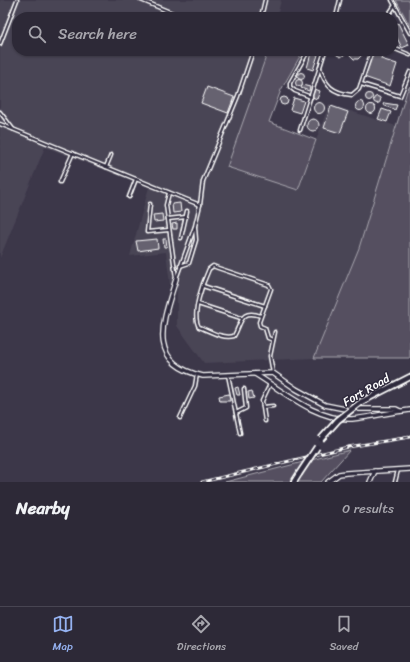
<!DOCTYPE html>
<style>
:root{--surface:#2d2937;--page:#35313f;--text:#f1f3f6;--muted:#a7a6ad;--line:#484552;--accent:#95b2f1}
body{margin:0;font-family:Sriracha,sans-serif;background:var(--page);color:var(--text)}
.list{margin:0;padding:0;list-style:none}
h2{display:flex;justify-content:space-between;align-items:center;height:52px;margin:0;padding:0 16px;font-size:17px}
h2 small{font-size:13px;font-weight:400;color:var(--muted)}
.icon{flex:none;width:22px;height:22px;fill:none;stroke:currentColor;stroke-width:2;stroke-linecap:round;stroke-linejoin:round}
.map{position:relative;flex:none;width:410px;height:482px;overflow:hidden}
.search{position:absolute;background:var(--surface);box-shadow:0 1px 3px #0004;left:12px;right:12px;top:12px;height:44px;display:flex;align-items:center;gap:10px;box-sizing:border-box;padding:0 14px;border-radius:16px;color:var(--muted);font-size:15px}
.sheet{height:124px;background:var(--surface)}
nav{display:flex;justify-content:space-around;align-items:center;box-sizing:border-box;height:56px;border-top:1px solid var(--line);background:var(--surface);font-size:11px;color:var(--muted)}
nav a{display:grid;justify-items:center;gap:2px}
nav .on{color:var(--accent)}
.map>svg:first-child{display:block}
</style>
<div class="map">
<svg width="410" height="482" viewBox="0 0 410 482">
<rect width="100%" height="100%" fill="#3c3749"/>
<filter id="ink" filterUnits="userSpaceOnUse"><feTurbulence type="fractalNoise" baseFrequency=".025" numOctaves="2"/><feDisplacementMap in="SourceGraphic" scale="8" xChannelSelector="R" yChannelSelector="G"/><feConvolveMatrix kernelMatrix="1 2 1 2 8 2 1 2 1" color-interpolation-filters="sRGB"/></filter>
<g filter="url(#ink)">
<polygon fill="#494455" points="0,0 281,0 277,17 17,17 17,51 268,51 252,95 298,190 329,104 396,126 359,248 314,358 204,363 177,326 177,288 170,285 166,252 130,256 149,187 45,147 0,258"/>
<g fill="#555060" stroke="#aaa8b0">
<polygon points="396,0 410,0 410,26"/>
<polygon points="268,51 303,51 281,90 269,122 316,140 298,190 227,167"/>
<polygon points="410,86 410,358 314,358 359,248 407,91"/>
<polygon points="350,450 321,482 225,482"/>
</g>
<g fill="#666270" stroke="#fff">
<polygon points="398,23 409,45 402,48 393,30 393,26"/>
<polygon points="334,51 347,51 344,55 341,57 337,55"/>
<polygon points="350,51 362,51 362,55 358,59 354,59 350,55"/>
<polygon points="373,52 382,55 381,59 397,64 390,86 364,77"/>
<polygon points="311,53 318,55 313,70 307,68"/>
<circle cx="301" cy="76" r="3.5"/>
<circle cx="299" cy="83" r="3.5"/>
<polygon points="302,85 310,87 309,91 301,88"/>
<polygon points="207,87 234,97 228,113 201,103"/>
<polygon points="315,89 320,91 317,99 312,97"/>
<circle cx="369" cy="97" r="3.5"/>
<circle cx="377" cy="100" r="3.5"/>
<circle cx="284" cy="101" r="4"/>
<polygon points="294,98 304,101 300,113 290,110"/>
<circle cx="360" cy="106" r="4.5"/>
<circle cx="319" cy="108" r="5.5"/>
<polygon points="384,103 397,105 395,110 383,105"/>
<circle cx="371" cy="109" r="4.5"/>
<polygon points="331,106 348,112 340,133 324,128"/>
<polygon points="382,109 391,112 387,122 378,119"/>
<circle cx="313" cy="125" r="6"/>
<polygon points="180,203 181,212 173,213 172,204"/>
<polygon points="162,214 163,221 154,222 153,215"/>
<polygon points="177,223 177,229 173,229 172,224"/>
<polygon points="157,239 158,248 138,251 136,241"/>
<polygon points="163,239 166,239 167,247 164,247"/>
<polygon points="238,387 240,395 237,395 235,388"/>
<polygon points="252,391 254,398 249,399 248,392"/>
<polygon points="229,394 230,401 220,401 219,396"/>
</g>
<g fill="none" stroke-linecap="round" stroke-linejoin="round">
<g stroke="#fff" stroke-width="5">
<g id="service">
<polyline points="141,0 182,17"/>
<polyline points="392,0 410,33"/>
<polyline points="261,17 265,0"/>
<polyline points="336,17 340,0"/>
<polyline points="387,17 395,5"/>
<polyline points="0,44 17,0"/>
<polyline points="393,48 410,55"/>
<polyline points="308,51 290,83 290,87 295,91 311,97"/>
<path d="M 320,68 C 325,86 333,93 352,95 L 359,89 L 372,51"/>
<polyline points="361,84 400,96 410,72"/>
<polyline points="0,112 13,129"/>
<polyline points="0,124 200,205"/>
<polyline points="300,130 325,51"/>
<polyline points="106,167 111,155"/>
<polyline points="60,182 73,153"/>
<polyline points="169,193 166,205 176,278"/>
<polyline points="129,197 136,179"/>
<polyline points="150,204 147,232 169,230"/>
<polyline points="168,219 186,217"/>
<polyline points="181,238 187,211"/>
<polyline points="180,266 189,263 196,240 195,227"/>
<polyline points="176,279 195,226 200,205 203,181 238,96 253,51"/>
<polyline points="203,286 265,306"/>
<polyline points="198,304 241,318"/>
<path d="M 261,316 C 240,309 242,322 234,336 C 222,339 210,331 199,327 C 191,314 203,282 209,269 L 213,266 L 218,268 L 269,285 L 271,289 L 259,322 L 260,326 L 265,328 L 268,338 L 273,340"/>
<polyline points="273,373 270,356 275,332"/>
<polyline points="228,375 240,433"/>
<polyline points="263,407 273,406"/>
<polyline points="236,413 246,408 244,389"/>
<polyline points="180,418 195,386 197,374"/>
<polyline points="265,421 262,401 270,384"/>
<polyline points="395,482 398,470"/>
</g>
</g>
<g stroke="#fff" stroke-width="6">
<g id="minor">
<path d="M 176,279 C 164,319 144,363 203,376 L 273,373 L 296,389 L 325,405 L 345,409"/>
<path d="M 255,374 C 283,391 317,421 352,419 C 372,417 391,412 410,410"/>
<polyline points="359,409 396,409 400,411"/>
<polyline points="328,482 339,474 346,473 410,469"/>
<polyline points="370,482 375,471"/>
</g>
</g>
<g stroke="#fff" stroke-width="8">
<g id="tertiary">
<polyline points="361,402 410,377"/>
<polyline points="294,482 299,474"/>
</g>
</g>
<use href="#service" stroke="#2f2a3d" stroke-width="2"/>
<use href="#minor" stroke="#2f2a3d" stroke-width="3.5"/>
<use href="#tertiary" stroke="#2f2a3d" stroke-width="4.5"/>
<g stroke="#fff" stroke-width="3">
<polyline id="rail" points="202,482 348,447 410,437"/>
</g>
<use href="#rail" stroke="#2f2a3d" stroke-width="1.5" stroke-dasharray="4.5" stroke-linecap="butt"/>
<g stroke="#fff" stroke-width="8" stroke-linecap="butt">
<g id="tertiary-bridge">
<polyline points="321,439 338,420 361,402"/>
<polyline points="299,474 317,447"/>
</g>
</g>
<use href="#tertiary-bridge" stroke="#2f2a3d" stroke-width="4.5"/>
</g>
</g>
<g text-anchor="middle" dominant-baseline="central" stroke-width="3" stroke-linejoin="round" paint-order="stroke">
<g font-size="12" fill="#fff" stroke="#2f2a3d">
<text transform="translate(366 390) rotate(-30)">Fort Road</text>
</g>
</g>
</svg>
<div class="search"><svg class="icon" aria-label="search" viewBox="0 0 24 24"><circle cx="10" cy="10" r="6"/><path d="M15 15l6 6"/></svg>Search here</div>
</div>
<section class="sheet">
<h2>Nearby<small>0 results</small></h2>
<ul class="list">
</ul>
</section>
<nav>
<a class="on"><svg class="icon" aria-label="map" viewBox="0 0 24 24"><path d="M3 6l6-2 6 2 6-2v14l-6 2-6-2-6 2zM9 4v14M15 6v14"/></svg>Map</a>
<a><svg class="icon" aria-label="directions" viewBox="0 0 24 24"><path d="M12 3l9 9-9 9-9-9zM9 14v-3h6M13 9l2 2-2 2"/></svg>Directions</a>
<a><svg class="icon" aria-label="saved" viewBox="0 0 24 24"><path d="M7 4h10v16l-5-4-5 4z"/></svg>Saved</a>
</nav>
